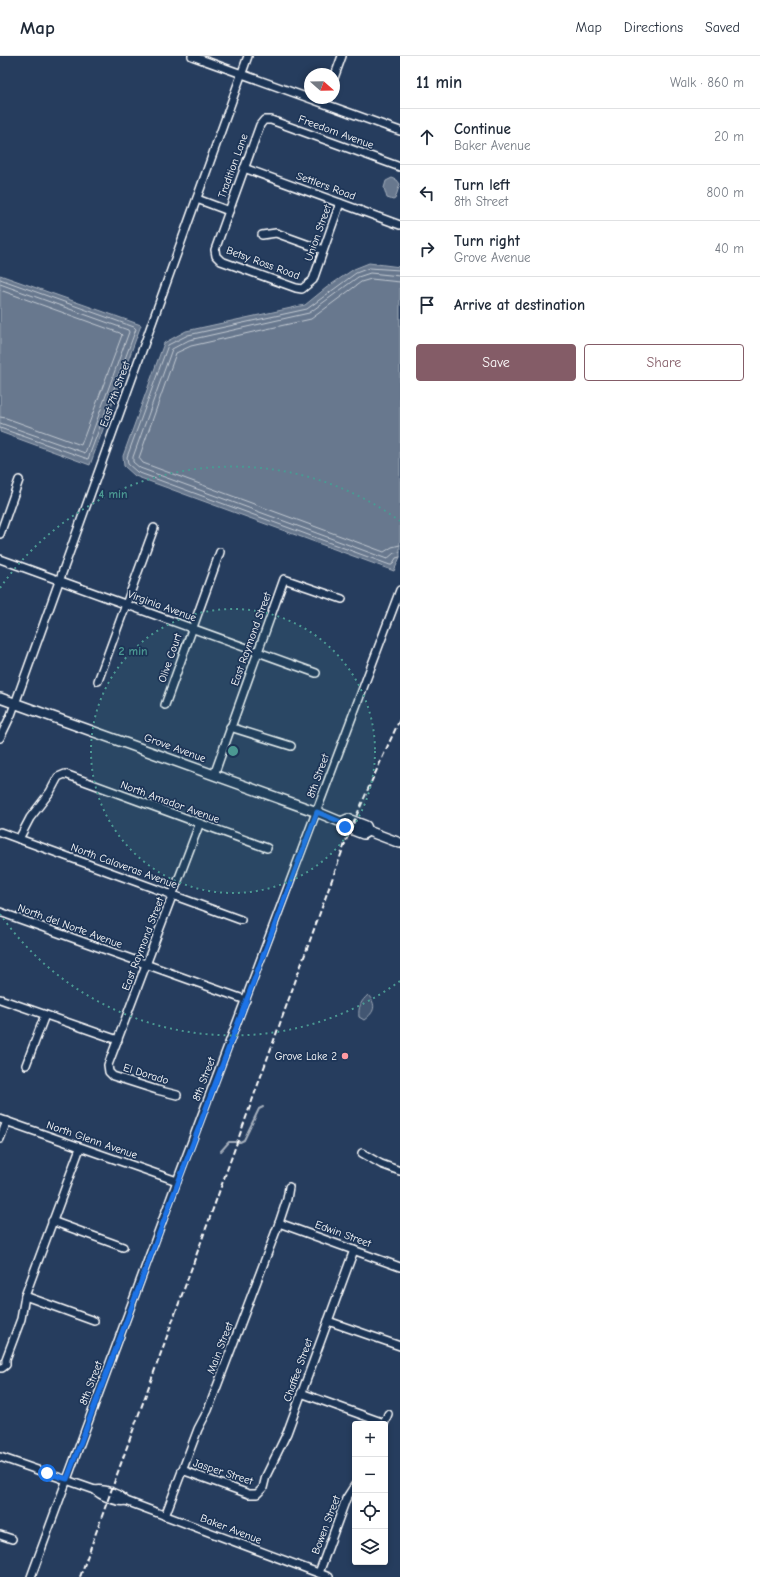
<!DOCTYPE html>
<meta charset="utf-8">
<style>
:root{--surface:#fff;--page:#f2f2f3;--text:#1f2937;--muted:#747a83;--line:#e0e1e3;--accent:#845c67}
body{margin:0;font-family:"Comic Neue",sans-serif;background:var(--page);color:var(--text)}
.controls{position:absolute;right:12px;bottom:12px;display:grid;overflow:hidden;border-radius:4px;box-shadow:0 2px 6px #0003}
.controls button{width:36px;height:36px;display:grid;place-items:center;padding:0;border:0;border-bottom:1px solid var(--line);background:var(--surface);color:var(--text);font:20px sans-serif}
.compass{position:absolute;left:304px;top:12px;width:36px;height:36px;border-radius:50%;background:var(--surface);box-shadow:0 2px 6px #0003;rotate:110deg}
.stop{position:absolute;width:12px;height:12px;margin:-9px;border:3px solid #1a73e8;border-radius:50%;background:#fff}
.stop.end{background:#1a73e8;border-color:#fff;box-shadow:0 1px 4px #0008}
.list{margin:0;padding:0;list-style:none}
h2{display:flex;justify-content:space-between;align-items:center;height:52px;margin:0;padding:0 16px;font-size:17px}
h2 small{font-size:13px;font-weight:400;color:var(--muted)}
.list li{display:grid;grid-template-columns:26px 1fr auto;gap:12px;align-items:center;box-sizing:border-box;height:56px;padding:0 16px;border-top:1px solid var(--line)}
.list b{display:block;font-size:15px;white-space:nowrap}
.list p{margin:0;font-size:13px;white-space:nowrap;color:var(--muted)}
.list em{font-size:13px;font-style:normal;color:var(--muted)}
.actions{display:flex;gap:8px;padding:12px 16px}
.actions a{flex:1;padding:9px 0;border:1px solid var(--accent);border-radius:4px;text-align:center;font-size:14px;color:var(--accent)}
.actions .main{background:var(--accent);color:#fff}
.icon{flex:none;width:22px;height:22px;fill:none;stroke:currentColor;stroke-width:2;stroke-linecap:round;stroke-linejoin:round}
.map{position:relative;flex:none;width:400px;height:1521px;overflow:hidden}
header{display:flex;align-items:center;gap:24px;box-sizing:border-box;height:56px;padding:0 20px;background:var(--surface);border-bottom:1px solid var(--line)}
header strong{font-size:19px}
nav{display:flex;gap:22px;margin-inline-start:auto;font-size:14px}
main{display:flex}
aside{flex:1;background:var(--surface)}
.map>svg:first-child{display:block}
</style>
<header>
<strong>Map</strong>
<nav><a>Map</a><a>Directions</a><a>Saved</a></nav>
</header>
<main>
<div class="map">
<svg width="400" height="1521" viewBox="0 0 400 1521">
<rect width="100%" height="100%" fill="#263d5e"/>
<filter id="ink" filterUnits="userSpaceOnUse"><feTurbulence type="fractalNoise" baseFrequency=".025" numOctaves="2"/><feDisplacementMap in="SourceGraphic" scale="8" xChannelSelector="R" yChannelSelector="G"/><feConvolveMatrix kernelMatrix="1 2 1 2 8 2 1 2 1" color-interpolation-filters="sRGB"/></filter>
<g filter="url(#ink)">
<path fill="#425672" stroke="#a0aab8" d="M 368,939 C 377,949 375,956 364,964 L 359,961 C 358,951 361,945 368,939 Z"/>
<g fill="#67788e" stroke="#a4aebb">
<polygon points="392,122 397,124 400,128 395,143 393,144 387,142 384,132 386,125"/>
<polygon points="369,207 400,211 400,501 394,515 135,420 124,410 123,400 164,287 186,275 305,249 326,232 354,213"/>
<polygon points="0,219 141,269 90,409 0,376"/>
</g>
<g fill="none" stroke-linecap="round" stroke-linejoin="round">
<g stroke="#c2c9d2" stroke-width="1">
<polyline points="400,214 369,212 356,217 307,253 188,279 168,289 127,401 128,408 137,416 390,509 392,509 396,502 400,501"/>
<polyline points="400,220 370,217 358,221 309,257 189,284 172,293 133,401 133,406 140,412 387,503 394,497 400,496"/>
<polyline points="0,223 134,271 136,273 88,403 0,372"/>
<polyline points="400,226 371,223 361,226 311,263 191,290 176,297 139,402 143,407 384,496 392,491 400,489"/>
<polyline points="0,228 128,274 129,276 85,397 0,367"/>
<polyline points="0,234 120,277 122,279 81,389 6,362 0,361"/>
</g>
<polyline stroke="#a4aebb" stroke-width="2" points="221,1095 229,1086 240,1086 244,1084 259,1053 263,1051"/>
<g stroke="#fff" stroke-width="10">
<g id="minor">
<polyline points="192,0 400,75"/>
<polyline points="334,22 342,0"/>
<polyline points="244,112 400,169"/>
<polyline points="197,143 229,155"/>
<polyline points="340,147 313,224 302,233 296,232 221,205 216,200 215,194 260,69 264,64 271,64 400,111"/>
<polyline points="262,179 276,177 323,194"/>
<polyline points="0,478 19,424"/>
<polyline points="0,503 316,617"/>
<polyline points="98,625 154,472"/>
<polyline points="165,649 220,496"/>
<polyline points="230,671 291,690"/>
<polyline points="0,682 11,659 248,0"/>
<polyline points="214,719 284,523 342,543"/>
<polyline points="0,776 241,864"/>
<polyline points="19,783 30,762 50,736 58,721 65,718 267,792"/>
<polyline points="0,856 246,944"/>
<polyline points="0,943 118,984"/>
<polyline points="26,1009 45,959"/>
<polyline points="177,1039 157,1034 113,1020 109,1016 108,1009 199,769"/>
<polyline points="0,1063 177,1125"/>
<polyline points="0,1083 7,1065"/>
<polyline points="362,1097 381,1108 400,1115"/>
<polyline points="52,1165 123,1191"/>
<polyline points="279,1167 400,1211"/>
<polyline points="25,1240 94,1265"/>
<polyline points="328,1265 400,1290"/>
<polyline points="0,1312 2,1312 6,1309 6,1303 21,1263 25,1240 80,1092"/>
<polyline points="301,1337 384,1367"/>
<polyline points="384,1368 388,1358"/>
<path d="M 0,1401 L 95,1434 C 105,1432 120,1438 126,1445 L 329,1521"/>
<polyline points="182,1414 249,1438 257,1438 263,1432 266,1420 287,1377 354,1194"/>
<path d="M 95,1434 C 100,1440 118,1447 126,1445"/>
<polyline points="165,1460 198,1373 208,1354 279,1167 287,1143 289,1131"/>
<polyline points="0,1479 12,1483"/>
<polyline points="319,1517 346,1443 355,1429"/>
<polyline points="31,1521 177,1125 400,534"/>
</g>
</g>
<g stroke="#fff" stroke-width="12">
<g id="major">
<polyline points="0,642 317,756 341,766 345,771 363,778 368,775 400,787"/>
<polyline points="341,766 348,763 366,770 368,775"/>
</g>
</g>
<use href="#minor" stroke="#1d3557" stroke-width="7"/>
<use href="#major" stroke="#1d3557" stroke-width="9"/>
<polyline stroke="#fff" stroke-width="2" stroke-dasharray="6 3" stroke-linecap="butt" points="80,1521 347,782 368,733 400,663"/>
</g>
</g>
<g fill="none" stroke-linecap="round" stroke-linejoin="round" filter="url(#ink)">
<polyline stroke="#1a73e8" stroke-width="5" points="47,1417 67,1423 317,756 341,766 345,771"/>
</g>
<circle cx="233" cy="695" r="142" fill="#4b9892" fill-opacity=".12"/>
<g fill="none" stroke="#4b9892" stroke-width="2" stroke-dasharray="2 4">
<circle cx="233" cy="695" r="142"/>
<path d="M400 925A284 284 0 0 1 0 858M0 532A284 284 0 0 1 400 465"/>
</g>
<circle fill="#ff9aa2" stroke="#1d3557" stroke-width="1.5" cx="345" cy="1000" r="4"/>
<g text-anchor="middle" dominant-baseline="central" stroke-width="3.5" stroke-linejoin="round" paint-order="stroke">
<g font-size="11" fill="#fff" stroke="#1d3557">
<text transform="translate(336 76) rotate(20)">Freedom Avenue</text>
<text transform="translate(233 110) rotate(-70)">Tradition Lane</text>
<text transform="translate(326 130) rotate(20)">Settlers Road</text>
<text transform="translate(318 177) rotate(-70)">Union Street</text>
<text transform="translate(263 207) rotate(20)">Betsy Ross Road</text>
<text transform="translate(115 338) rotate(-70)">East 7th Street</text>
<text transform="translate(162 550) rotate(20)">Virginia Avenue</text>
<text transform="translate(251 583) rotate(-70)">East Raymond Street</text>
<text transform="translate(170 602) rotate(-71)">Olive Court</text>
<text transform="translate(175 692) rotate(20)">Grove Avenue</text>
<text transform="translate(318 720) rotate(-70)">8th Street</text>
<text transform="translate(170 746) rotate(20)">North Amador Avenue</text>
<text transform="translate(124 810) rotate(20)">North Calaveras Avenue</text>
<text transform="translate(70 870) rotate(20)">North del Norte Avenue</text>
<text transform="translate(143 888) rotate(-69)">East Raymond Street</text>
<text transform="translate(146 1018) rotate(17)">El Dorado</text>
<text transform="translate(204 1023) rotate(-69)">8th Street</text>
<text transform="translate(92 1084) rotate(19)">North Glenn Avenue</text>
<text transform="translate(343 1178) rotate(20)">Edwin Street</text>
<text transform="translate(220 1292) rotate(-69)">Main Street</text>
<text transform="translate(298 1314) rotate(-70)">Chaffee Street</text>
<text transform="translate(91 1327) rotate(-69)">8th Street</text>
<text transform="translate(223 1416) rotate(18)">Jasper Street</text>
<text transform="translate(326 1469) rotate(-69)">Bowen Street</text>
<text transform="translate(231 1473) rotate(21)">Baker Avenue</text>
</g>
<g font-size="11" fill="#fff" stroke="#1d3557" text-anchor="end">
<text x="337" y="1000">Grove Lake 2</text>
</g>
</g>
<circle cx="233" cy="695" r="6" fill="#4b9892" stroke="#1d3557" stroke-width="2"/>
<g font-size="12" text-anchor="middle" font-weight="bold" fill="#4b9892" stroke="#1d3557" stroke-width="3.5" stroke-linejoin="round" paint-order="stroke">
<text x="113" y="442">4 min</text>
<text x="133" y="599">2 min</text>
</g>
</svg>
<div class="controls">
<button>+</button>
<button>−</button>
<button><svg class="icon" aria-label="locate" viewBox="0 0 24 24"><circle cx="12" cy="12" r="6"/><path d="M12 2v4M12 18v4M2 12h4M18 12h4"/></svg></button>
<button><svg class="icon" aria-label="layers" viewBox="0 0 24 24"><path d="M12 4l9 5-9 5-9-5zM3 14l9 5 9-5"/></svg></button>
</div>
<svg class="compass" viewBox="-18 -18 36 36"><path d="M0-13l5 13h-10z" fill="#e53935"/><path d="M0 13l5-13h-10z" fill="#747a83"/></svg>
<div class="stop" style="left:47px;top:1417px"></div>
<div class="stop end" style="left:345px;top:771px"></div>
</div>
<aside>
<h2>11 min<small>Walk · 860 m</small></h2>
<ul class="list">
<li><svg class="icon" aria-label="ahead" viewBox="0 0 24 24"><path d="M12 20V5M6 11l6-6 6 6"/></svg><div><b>Continue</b><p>Baker Avenue</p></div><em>20 m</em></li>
<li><svg class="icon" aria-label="left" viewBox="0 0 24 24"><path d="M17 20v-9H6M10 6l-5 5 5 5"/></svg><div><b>Turn left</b><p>8th Street</p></div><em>800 m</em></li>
<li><svg class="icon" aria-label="right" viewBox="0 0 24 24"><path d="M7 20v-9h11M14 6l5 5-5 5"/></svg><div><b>Turn right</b><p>Grove Avenue</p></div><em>40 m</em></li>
<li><svg class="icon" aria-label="arrive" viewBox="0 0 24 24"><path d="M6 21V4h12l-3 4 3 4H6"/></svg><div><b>Arrive at destination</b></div></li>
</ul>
<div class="actions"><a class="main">Save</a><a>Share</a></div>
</aside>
</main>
